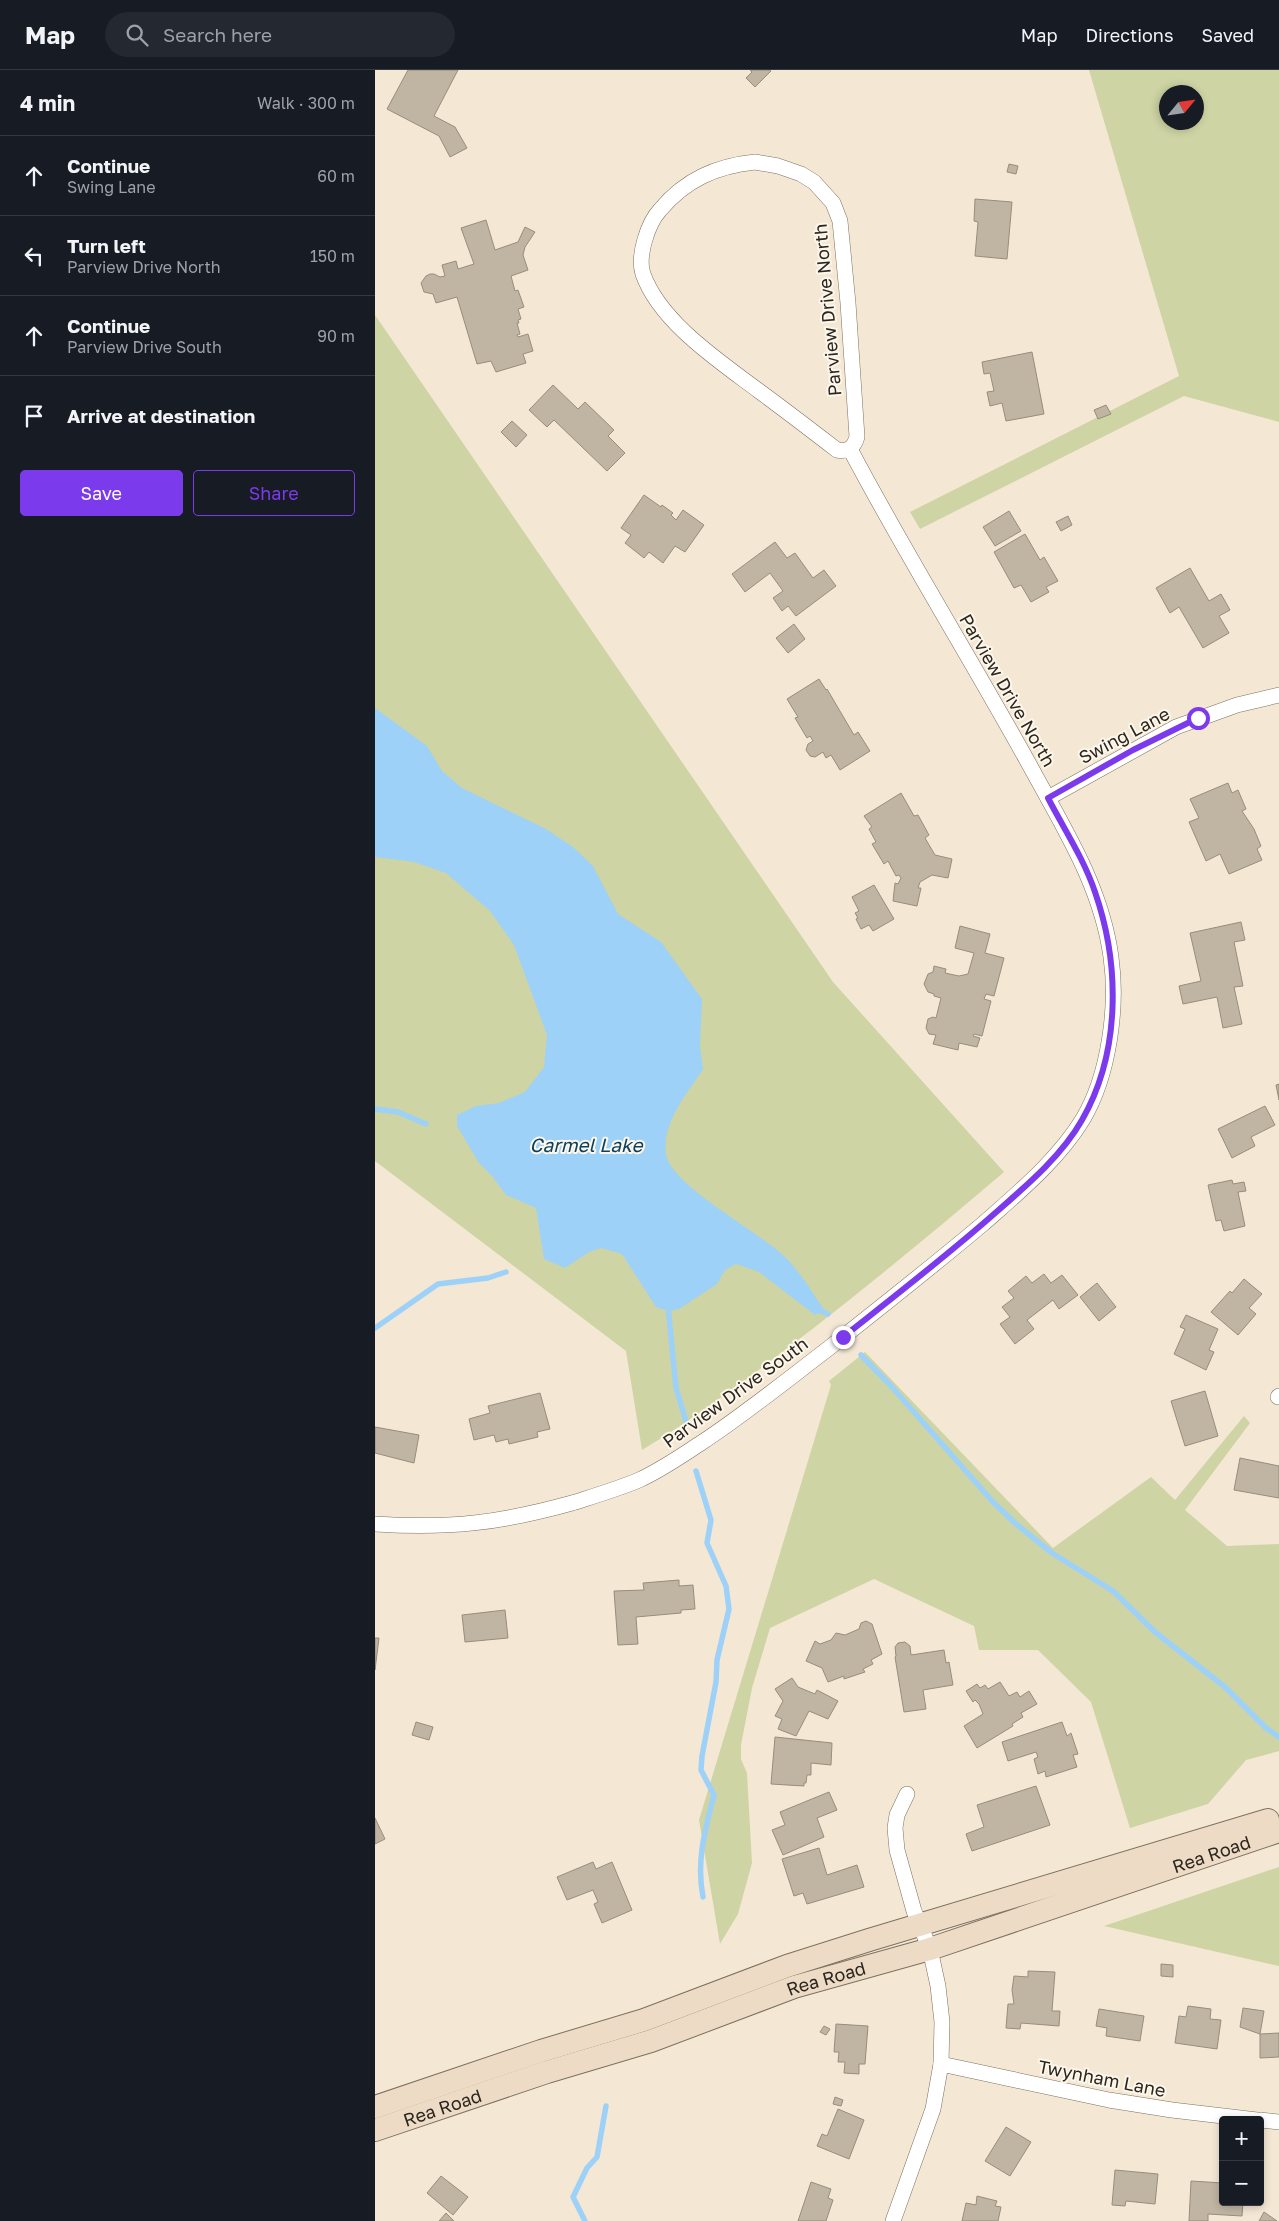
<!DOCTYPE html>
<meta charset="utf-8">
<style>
:root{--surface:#171b24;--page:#242831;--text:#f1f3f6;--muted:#9ea1a6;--line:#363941;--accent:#7c3aed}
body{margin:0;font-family:"Golos Text",sans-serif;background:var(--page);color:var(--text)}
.controls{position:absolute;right:15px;bottom:15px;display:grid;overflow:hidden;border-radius:5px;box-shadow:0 2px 8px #0003}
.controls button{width:45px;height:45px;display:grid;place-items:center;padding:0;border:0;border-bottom:1px solid var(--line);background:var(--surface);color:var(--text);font:25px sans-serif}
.compass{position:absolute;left:784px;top:15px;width:45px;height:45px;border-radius:50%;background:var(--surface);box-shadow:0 2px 8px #0003;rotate:61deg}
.stop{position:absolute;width:15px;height:15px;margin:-11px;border:4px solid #7c3aed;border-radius:50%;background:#fff}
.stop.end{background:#7c3aed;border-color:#fff;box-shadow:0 1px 5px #0008}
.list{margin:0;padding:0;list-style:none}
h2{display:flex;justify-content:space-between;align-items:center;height:65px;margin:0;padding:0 20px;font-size:21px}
h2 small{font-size:16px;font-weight:400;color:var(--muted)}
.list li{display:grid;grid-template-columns:32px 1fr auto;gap:15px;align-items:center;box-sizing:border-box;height:80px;padding:0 20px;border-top:1px solid var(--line)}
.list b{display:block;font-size:19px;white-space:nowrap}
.list p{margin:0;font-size:16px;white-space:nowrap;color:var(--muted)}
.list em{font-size:16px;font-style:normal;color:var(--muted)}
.actions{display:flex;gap:10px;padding:15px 20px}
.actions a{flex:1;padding:11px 0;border:1px solid var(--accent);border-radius:5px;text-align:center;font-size:18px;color:var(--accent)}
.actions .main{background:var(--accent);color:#fff}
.icon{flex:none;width:28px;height:28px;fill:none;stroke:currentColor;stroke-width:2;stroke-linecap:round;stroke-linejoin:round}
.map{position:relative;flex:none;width:904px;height:2151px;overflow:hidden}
header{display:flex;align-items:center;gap:30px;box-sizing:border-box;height:70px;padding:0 25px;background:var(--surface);border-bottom:1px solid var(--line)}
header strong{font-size:24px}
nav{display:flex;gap:28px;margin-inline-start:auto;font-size:18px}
.search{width:350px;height:45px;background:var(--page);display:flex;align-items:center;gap:12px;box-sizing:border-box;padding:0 18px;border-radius:28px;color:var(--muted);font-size:19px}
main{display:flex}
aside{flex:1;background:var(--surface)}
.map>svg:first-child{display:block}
</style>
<header>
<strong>Map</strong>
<div class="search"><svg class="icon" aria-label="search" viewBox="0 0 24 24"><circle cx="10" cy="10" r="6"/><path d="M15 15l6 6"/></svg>Search here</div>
<nav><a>Map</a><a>Directions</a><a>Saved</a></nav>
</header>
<main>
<aside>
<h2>4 min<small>Walk · 300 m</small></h2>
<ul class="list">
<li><svg class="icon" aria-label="ahead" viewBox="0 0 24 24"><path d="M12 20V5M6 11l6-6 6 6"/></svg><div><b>Continue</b><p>Swing Lane</p></div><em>60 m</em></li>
<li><svg class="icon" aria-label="left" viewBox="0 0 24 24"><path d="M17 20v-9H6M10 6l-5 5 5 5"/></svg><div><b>Turn left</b><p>Parview Drive North</p></div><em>150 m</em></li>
<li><svg class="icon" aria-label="ahead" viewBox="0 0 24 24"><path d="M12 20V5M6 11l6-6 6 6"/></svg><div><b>Continue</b><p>Parview Drive South</p></div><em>90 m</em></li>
<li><svg class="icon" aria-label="arrive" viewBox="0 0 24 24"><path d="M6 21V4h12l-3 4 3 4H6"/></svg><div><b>Arrive at destination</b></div></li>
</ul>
<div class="actions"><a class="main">Save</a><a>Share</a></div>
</aside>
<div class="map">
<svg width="904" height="2151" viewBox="0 0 904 2151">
<rect width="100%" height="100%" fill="#f4e8d5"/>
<g fill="#ced4a4" fill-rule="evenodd">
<path d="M 714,0 L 904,0 L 904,352 L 809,326 L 545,459 L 535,442 L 804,306 ZM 792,22 L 822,22 L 822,52 L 792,52 Z"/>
<path d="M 0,245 L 458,912 L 629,1102 C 567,1155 504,1207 440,1257 C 384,1300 328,1343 267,1380 L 251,1281 L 0,1091 Z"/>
<polygon points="490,1282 678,1478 776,1407 800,1430 869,1346 875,1353 810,1440 852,1476 904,1474 904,1681 871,1690 833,1734 755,1758 716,1632 663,1580 604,1580 599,1556 499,1509 395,1558 377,1618 366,1675 366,1689 372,1703 377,1793 363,1844 345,1874 324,1750 456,1315 454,1311"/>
<polygon points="904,1797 904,1896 729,1856"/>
</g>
<path fill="#9ed1f7" d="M 0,638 L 52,676 L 67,701 L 87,718 L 171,759 L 198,777 L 218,796 L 243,844 L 286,872 L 327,929 L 325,976 L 328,999 C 312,1024 287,1052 291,1084 C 296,1117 390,1164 414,1191 C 427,1205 437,1222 448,1238 L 446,1242 L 440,1245 L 384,1202 L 361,1194 L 350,1200 L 342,1214 L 304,1239 L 293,1241 L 281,1237 L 247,1184 L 226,1178 L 214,1182 L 190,1198 L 169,1189 L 161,1138 L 131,1125 L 117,1106 L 104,1093 L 82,1056 L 82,1045 L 101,1036 L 124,1033 L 150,1022 L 169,997 L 172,965 L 139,875 L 115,841 L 71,803 L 39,792 L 0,787 Z"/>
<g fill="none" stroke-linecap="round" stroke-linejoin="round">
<g stroke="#9ed1f7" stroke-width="5.5">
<polyline points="0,1039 23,1042 51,1054"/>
<polyline points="293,1236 301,1318 311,1351"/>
<polyline points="441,1239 453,1244"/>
<polyline points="0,1258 63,1214 113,1208 131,1202"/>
<polyline points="486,1285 517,1317 618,1432 641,1454 677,1483 738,1521 780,1562 850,1617 891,1658 904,1667"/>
<path d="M 321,1401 L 336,1450 L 332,1473 L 351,1516 L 354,1539 L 342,1590 L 341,1612 L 327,1686 L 326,1700 L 339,1725 C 330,1760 321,1791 328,1827"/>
<polyline points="210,2151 198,2127 212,2098 222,2087 231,2036"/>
</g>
</g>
<g fill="#c0b5a2" stroke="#988c7b">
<polygon points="33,0 83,0 59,46 80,57 92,78 75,87 64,66 12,39"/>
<polygon points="375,0 394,0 396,1 380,17 371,8 377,2"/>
<polygon points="634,94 643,96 641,104 632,102"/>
<polygon points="600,129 637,132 632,189 600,186 603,152 599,151"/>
<polygon points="111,150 120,180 143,172 150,157 160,162 150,177 148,185 153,200 136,206 140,221 143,220 149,237 143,239 146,249 143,250 144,253 142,253 145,264 142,265 143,267 153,264 158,281 148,284 151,293 121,302 116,291 102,294 82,227 61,233 58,224 49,222 46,213 51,206 55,204 59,204 65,207 70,206 67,195 81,191 83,199 99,194 86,158"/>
<polygon points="657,282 669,344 631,351 627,333 615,336 612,322 619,321 615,303 609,304 607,292"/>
<polygon points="178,315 203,339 210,332 239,360 233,366 250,383 232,401 179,350 172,357 154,340"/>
<polygon points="731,335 736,344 723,349 719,340"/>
<polygon points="137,351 152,365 141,377 126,362"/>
<polygon points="269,425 286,437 287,435 298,443 296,445 301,450 308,440 329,455 310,482 300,476 288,493 274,482 269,488 250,473 256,465 246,458"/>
<polygon points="634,441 646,461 620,476 608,457"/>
<polygon points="693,446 697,455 686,461 681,452"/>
<polygon points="650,464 665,490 669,487 683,511 671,517 674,522 656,532 646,515 639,518 619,482"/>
<polygon points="400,472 412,488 420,483 438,508 449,500 461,516 421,546 413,536 407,541 398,528 408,521 395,503 370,522 357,504"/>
<polygon points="815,498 834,531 846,524 855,540 844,546 854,563 828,578 804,537 795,543 781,518"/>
<polygon points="419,554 430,569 413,583 401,568"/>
<polygon points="444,609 451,620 452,619 479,665 483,662 495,681 465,700 456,685 451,688 448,682 440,687 435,686 431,680 433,674 438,671 435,666 432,668 420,648 423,647 412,629"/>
<polygon points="853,713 857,723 863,720 871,739 867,741 879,759 886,776 882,779 887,790 854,804 845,784 831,791 814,752 824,748 815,729"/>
<polygon points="526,723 539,746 543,745 554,765 550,768 560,785 577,789 573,808 557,805 545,812 543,818 546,818 542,836 518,831 520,813 523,814 526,808 524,805 521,806 513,791 509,794 497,774 501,772 494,759 497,757 489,746"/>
<polygon points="499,815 519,849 498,861 494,855 486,859 481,849 483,848 480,843 484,841 477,827"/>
<polygon points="866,852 870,870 859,872 868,916 859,917 867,954 848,958 842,927 808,934 804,916 826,911 815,863"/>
<polygon points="585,856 615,864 610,883 629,888 619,926 611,924 609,929 616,931 607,966 599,964 598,966 605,968 602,977 584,973 583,980 558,974 561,965 554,964 551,958 553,949 558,947 561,948 566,928 559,926 559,924 553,922 549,914 553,904 558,902 559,896 571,899 570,903 584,906 593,904 599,883 580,878"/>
<polygon points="904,1014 904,1030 901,1015"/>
<polygon points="890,1036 900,1055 876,1067 880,1076 857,1088 843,1059"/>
<polygon points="857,1110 858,1114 869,1112 871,1121 863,1122 870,1156 849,1161 846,1150 841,1151 833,1115"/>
<polygon points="669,1204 676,1213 687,1205 703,1225 684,1239 678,1230 652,1250 659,1259 640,1274 625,1254 635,1247 627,1237 639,1228 633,1221 651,1206 657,1213"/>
<polygon points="869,1209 887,1224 874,1238 881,1244 863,1265 836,1242 855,1221 857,1223"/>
<polygon points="722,1213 741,1237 724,1251 705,1227"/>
<polygon points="811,1245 843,1259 834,1280 839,1282 831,1300 799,1284 810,1259 805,1257"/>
<polygon points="830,1321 843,1366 810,1376 796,1331"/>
<polygon points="165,1323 175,1359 162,1362 163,1367 134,1374 133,1369 121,1372 119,1365 99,1370 94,1349 115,1343 113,1336"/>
<polygon points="0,1357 44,1365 39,1393 0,1383"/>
<polygon points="865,1388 904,1396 904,1428 859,1420"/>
<polygon points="304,1510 304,1516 318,1515 320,1539 306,1540 306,1543 261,1547 263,1574 243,1575 239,1521 269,1520 268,1513"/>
<polygon points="130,1540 133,1568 90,1572 87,1545"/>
<polygon points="491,1551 497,1554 507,1584 496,1590 498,1594 488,1599 490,1602 469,1609 469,1606 453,1612 447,1598 431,1591 440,1571 445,1574 456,1570 461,1563 470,1565 484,1559 486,1553"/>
<polygon points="0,1568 4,1568 0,1600"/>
<polygon points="530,1572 535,1576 536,1585 569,1580 571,1593 574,1592 578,1615 548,1620 551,1639 529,1642 520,1587 521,1586 520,1577 523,1573"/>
<polygon points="417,1608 423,1617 440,1624 442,1620 463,1631 453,1649 434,1641 421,1666 403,1659 407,1649 400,1646 408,1631 400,1619"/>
<polygon points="625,1612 634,1626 642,1622 645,1627 654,1621 662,1634 646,1643 648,1647 637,1654 638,1656 602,1678 589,1656 608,1644 604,1634 600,1630 598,1632 591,1621 602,1614 605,1618 610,1615 613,1619"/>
<polygon points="41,1652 58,1657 54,1670 37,1665"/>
<polygon points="687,1652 692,1666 696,1663 703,1684 698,1685 702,1697 671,1707 670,1701 663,1704 659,1689 663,1687 661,1682 633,1691 627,1672"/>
<polygon points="400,1667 457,1673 456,1695 436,1693 436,1705 432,1705 431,1713 429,1713 429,1716 396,1714"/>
<polygon points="661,1716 675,1755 597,1781 591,1764 609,1757 602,1735"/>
<polygon points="454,1722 462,1740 442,1748 449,1767 408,1785 397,1760 410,1755 405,1742"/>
<polygon points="0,1748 10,1769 0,1774"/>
<polygon points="444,1778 452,1805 482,1795 489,1817 432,1834 428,1823 419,1826 407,1789"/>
<polygon points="218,1792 221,1799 237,1792 257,1840 227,1853 219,1834 223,1832 218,1820 192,1830 182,1807"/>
<polygon points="786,1894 798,1895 798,1907 786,1906"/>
<polygon points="653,1901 680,1902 677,1941 685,1941 684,1956 646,1953 645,1959 631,1958 633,1934 639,1934 637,1920 639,1906 653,1907"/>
<polygon points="813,1936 836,1939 835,1949 846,1950 842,1979 800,1973 804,1946 811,1947"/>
<polygon points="868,1938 889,1941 885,1964 865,1957"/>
<polygon points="724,1939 769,1946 765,1971 731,1966 732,1958 721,1956"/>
<polygon points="461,1954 493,1956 490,1994 484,1994 484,2004 469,2003 470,1992 463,1992 464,1982 459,1982"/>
<polygon points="449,1956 455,1959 451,1965 445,1962"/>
<polygon points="904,1963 904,1987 885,1988 885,1964"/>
<polygon points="460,2027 468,2030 466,2036 458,2034"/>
<polygon points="463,2039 489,2050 474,2089 442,2076 447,2064 452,2066"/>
<polygon points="631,2057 656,2072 635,2106 610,2091"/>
<polygon points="740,2100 783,2104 780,2134 751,2131 750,2136 737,2135"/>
<polygon points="66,2106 93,2127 78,2145 52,2123"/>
<polygon points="816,2111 848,2113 848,2132 868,2132 867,2146 833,2144 833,2151 814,2151"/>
<polygon points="436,2112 456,2119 453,2128 458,2130 451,2151 423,2151"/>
<polygon points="602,2126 622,2131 620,2136 626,2137 623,2151 587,2151 591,2133 601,2135"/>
<polygon points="889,2142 902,2151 884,2151"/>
<polygon points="71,2143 79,2151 64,2151"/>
</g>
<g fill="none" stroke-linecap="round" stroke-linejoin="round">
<g stroke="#7c7160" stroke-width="16">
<g id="minor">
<path d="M 380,92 L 403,96 L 426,104 L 439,112 L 458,133 L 465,151 L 473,233 L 482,367 C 479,377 474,382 462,380 C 436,360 410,340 384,321 C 344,291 285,252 268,204 C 262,186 273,153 285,140 C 310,110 341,96 380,92 Z"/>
<polyline points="673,728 801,657 862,635 904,625"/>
<polyline points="903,1327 904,1326"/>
<path d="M 0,1454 C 74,1459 125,1453 197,1433 C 219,1426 243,1419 264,1410 C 286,1400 306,1386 326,1373 C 370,1344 412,1310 454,1278 C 506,1237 558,1196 609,1153 C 644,1122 683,1090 708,1049 C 734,1005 743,937 736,887 C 727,820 692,763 660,705 C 600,595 533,489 475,379"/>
<polyline points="566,1994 734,2030 797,2040 882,2050"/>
<polyline points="885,2050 904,2052"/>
<polyline points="518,2151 558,2039 566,1994 567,1952 563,1916 555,1879 539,1841 522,1780 520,1758 522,1745 532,1724"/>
</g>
</g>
<g stroke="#7c7160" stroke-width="24">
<g id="secondary">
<polyline points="0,2037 166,1981 269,1950 412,1896 494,1870 893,1750"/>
<path id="s1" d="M 0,2060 L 172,2002 L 276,1971 L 419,1917 L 555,1879 L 904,1761"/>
</g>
</g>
<use href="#minor" stroke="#fff" stroke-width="15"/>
<use href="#secondary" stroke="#eddbc5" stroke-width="22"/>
</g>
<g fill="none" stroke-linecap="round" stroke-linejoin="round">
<path stroke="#7c3aed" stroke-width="6" d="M 468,1267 C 516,1229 565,1191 611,1151 C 645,1121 685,1089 707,1050 C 746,982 745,894 720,822 C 709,789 689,759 673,728 L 758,680 L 823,648"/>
</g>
<g text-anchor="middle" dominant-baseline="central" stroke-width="4" stroke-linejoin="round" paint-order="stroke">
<g font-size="18" fill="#2b261f" stroke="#fdf6ea">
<text transform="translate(452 240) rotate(-95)">Parview Drive North</text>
<text transform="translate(633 620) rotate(60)">Parview Drive North</text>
<text transform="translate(749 665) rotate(-28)">Swing Lane</text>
<text transform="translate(360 1322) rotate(-36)">Parview Drive South</text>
<text stroke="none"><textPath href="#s1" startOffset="881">Rea Road</textPath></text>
<text stroke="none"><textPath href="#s1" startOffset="476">Rea Road</textPath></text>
<text transform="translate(727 2008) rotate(11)">Twynham Lane</text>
<text stroke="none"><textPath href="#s1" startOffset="71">Rea Road</textPath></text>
</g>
<g font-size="19" font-style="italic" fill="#0c405f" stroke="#fdf6ea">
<text x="211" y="1074">Carmel Lake</text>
</g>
</g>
</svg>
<div class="controls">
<button>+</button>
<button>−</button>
</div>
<svg class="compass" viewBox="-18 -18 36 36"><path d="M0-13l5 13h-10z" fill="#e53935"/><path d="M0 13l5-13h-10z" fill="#9ea1a6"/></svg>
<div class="stop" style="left:823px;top:648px"></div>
<div class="stop end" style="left:468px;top:1267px"></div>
</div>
</main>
